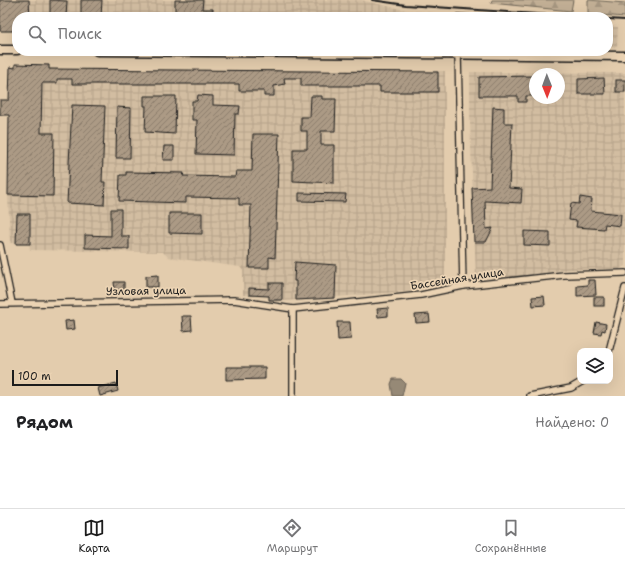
<!DOCTYPE html>
<html lang="ru">
<meta charset="utf-8">
<style>
:root{--surface:#fff;--page:#f6f6f6;--text:#202124;--muted:#757577;--line:#e0e0e0;--accent:#1c1c1c}
body{margin:0;font-family:"Shantell Sans",sans-serif;background:var(--page);color:var(--text)}
.controls{position:absolute;right:12px;bottom:12px;display:grid;overflow:hidden;border-radius:8px;box-shadow:0 4px 16px #0002}
.controls button{width:36px;height:36px;display:grid;place-items:center;padding:0;border:0;border-bottom:1px solid var(--line);background:var(--surface);color:var(--text);font:20px sans-serif}
.compass{position:absolute;left:529px;top:68px;width:36px;height:36px;border-radius:50%;background:var(--surface);box-shadow:0 4px 16px #0002;rotate:179deg}
.scale{position:absolute;left:12px;bottom:10px;width:106px;box-sizing:border-box;padding-left:4px;border:2px solid #1c1c1c;border-top:0;font-size:11px;line-height:14px;white-space:nowrap;color:#1c1c1c;-webkit-text-stroke:3px #ebd3b3;paint-order:stroke}
.list{margin:0;padding:0;list-style:none}
h2{display:flex;justify-content:space-between;align-items:center;height:52px;margin:0;padding:0 16px;font-size:17px}
h2 small{font-size:13px;font-weight:400;color:var(--muted)}
.icon{flex:none;width:22px;height:22px;fill:none;stroke:currentColor;stroke-width:2;stroke-linecap:round;stroke-linejoin:round}
.map{position:relative;flex:none;width:625px;height:396px;overflow:hidden}
.search{position:absolute;background:var(--surface);box-shadow:0 4px 16px #0002;left:12px;right:12px;top:12px;height:44px;display:flex;align-items:center;gap:10px;box-sizing:border-box;padding:0 14px;border-radius:16px;color:var(--muted);font-size:15px}
.sheet{height:112px;background:var(--surface)}
nav{display:flex;justify-content:space-around;align-items:center;box-sizing:border-box;height:56px;border-top:1px solid var(--line);background:var(--surface);font-size:11px;color:var(--muted)}
nav a{display:grid;justify-items:center;gap:2px}
nav .on{color:var(--accent)}
.map>svg:first-child{display:block}
</style>
<div class="map">
<svg width="625" height="396" viewBox="0 0 625 396">
<defs>
<pattern id="industrial-grid" width="8" height="8" patternUnits="userSpaceOnUse"><rect width="8" height="8" fill="#d2bda1"/><path d="M0 4h8M4 0v8" fill="none" stroke="#b4a28a"/></pattern>
<pattern id="forest-firs" width="22" height="20" patternUnits="userSpaceOnUse"><rect width="22" height="20" fill="#c2af95"/><path d="M5 1l3.5 6h-7zM16 11l3.5 6h-7z" fill="#a69680"/></pattern>
<pattern id="building-hatch" width="6" height="6" patternUnits="userSpaceOnUse"><rect width="6" height="6" fill="#ac9a85"/><path d="M-1 1l2-2M0 6l6-6M5 7l2-2" fill="none" stroke="#8b7d6c"/></pattern>
</defs>
<rect width="100%" height="100%" fill="#e3ccad"/>
<filter id="ink" filterUnits="userSpaceOnUse"><feTurbulence type="fractalNoise" baseFrequency=".025" numOctaves="2"/><feDisplacementMap in="SourceGraphic" scale="8" xChannelSelector="R" yChannelSelector="G"/><feConvolveMatrix kernelMatrix="1 2 1 2 8 2 1 2 1" color-interpolation-filters="sRGB"/></filter>
<g filter="url(#ink)">
<g fill="url(#industrial-grid)" fill-rule="evenodd">
<polygon points="0,0 361,0 405,10 470,17 17,17 17,31 0,31"/>
<polygon points="608,26 618,27 617,47 608,47"/>
<polygon points="15,64 49,65 50,69 278,70 278,72 445,71 445,279 439,283 412,291 271,302 271,297 243,295 243,271 240,267 168,257 163,252 30,250 29,244 10,243 8,195 10,67 15,67"/>
<path d="M 470,72 L 625,73 L 625,266 L 619,269 L 571,269 L 501,279 L 495,274 L 476,278 L 470,121 ZM 535,74 L 559,74 L 559,98 L 535,98 Z"/>
</g>
<g fill="url(#forest-firs)" stroke="#6f6658">
<polygon points="492,0 573,0 571,11 491,3"/>
<polygon points="588,0 625,3 625,17 588,14"/>
</g>
<polygon fill="#968976" stroke="#655d52" points="393,379 401,379 405,383 402,396 393,396 391,384"/>
<g fill="url(#building-hatch)" stroke="#1c1c1c">
<polygon points="0,0 29,0 30,17 17,17 17,31 0,31"/>
<polygon points="50,0 67,1 66,17 50,17"/>
<polygon points="81,0 102,0 101,17 81,17"/>
<polygon points="175,0 203,0 202,9 213,9 213,17 175,17"/>
<polygon points="15,64 49,65 49,69 438,72 438,92 380,92 380,86 301,86 301,78 284,78 285,84 274,86 274,96 264,96 264,91 239,91 239,84 72,84 72,79 57,79 57,83 42,83 41,133 54,133 53,196 8,195 9,115 0,115 0,100 9,100 10,67 15,68"/>
<polygon points="535,76 535,96 526,96 526,102 518,102 518,96 479,96 479,77"/>
<polygon points="604,78 605,94 578,94 578,79"/>
<rect x="616" y="80" width="9" height="12"/>
<polygon points="198,95 213,96 213,105 240,106 239,114 235,114 234,155 196,154 197,120 192,120 192,101 197,101"/>
<polygon points="144,96 176,96 175,134 145,132 146,106 144,106"/>
<polygon points="311,96 322,96 322,99 336,99 335,131 321,131 321,145 334,145 334,183 293,181 293,149 307,149 307,131 301,131 301,117 310,117"/>
<polygon points="72,105 105,106 102,182 105,182 104,205 67,203"/>
<polygon points="117,107 131,108 130,158 116,158"/>
<polygon points="493,107 504,108 504,123 512,123 509,188 522,189 521,203 485,201 486,229 493,228 486,242 474,242 472,188 490,187"/>
<polygon points="253,134 279,134 275,258 269,257 269,268 249,268 251,205 239,205 239,198 186,197 186,203 119,201 120,175 126,175 126,172 184,173 183,176 235,177 236,171 252,171"/>
<polygon points="164,146 174,146 174,160 163,160"/>
<polygon points="299,193 346,194 345,202 299,201"/>
<polygon points="580,197 592,199 591,211 621,214 620,226 605,224 604,229 576,227 577,221 569,220 571,203 579,204"/>
<polygon points="111,209 121,209 121,236 129,236 129,249 85,248 85,235 111,236"/>
<polygon points="169,213 202,213 202,234 169,233"/>
<polygon points="17,214 30,214 30,244 16,244"/>
<polygon points="524,231 550,232 550,246 524,245"/>
<polygon points="295,262 336,265 335,298 296,300 296,281 294,281"/>
<polygon points="158,275 158,287 146,287 146,276"/>
<polygon points="588,280 595,280 596,295 577,296 577,286 588,285"/>
<polygon points="114,282 124,282 124,291 115,291"/>
<polygon points="269,283 282,283 282,300 269,300 269,296 249,295 249,288 269,289"/>
<polygon points="544,296 545,305 533,306 532,297"/>
<rect x="594" y="297" width="10" height="9"/>
<polygon points="388,308 388,316 378,317 377,309"/>
<polygon points="429,314 430,322 416,323 415,315"/>
<polygon points="182,316 191,316 192,330 183,331"/>
<polygon points="74,320 75,329 66,330 65,321"/>
<polygon points="337,322 350,322 351,339 338,340"/>
<polygon points="596,322 606,324 605,331 602,330 601,334 594,333"/>
<polygon points="226,367 265,367 265,379 226,380"/>
<polygon points="116,383 118,391 100,396 98,388"/>
</g>
<g fill="none" stroke-linecap="round" stroke-linejoin="round">
<g stroke="#1c1c1c" stroke-width="8">
<g id="street">
<polyline points="458,54 463,286"/>
<polyline points="0,245 12,303"/>
<polyline points="0,304 234,300 293,309 421,295 463,286 564,275 625,273"/>
<polyline points="293,309 293,396"/>
<polyline points="609,351 625,288"/>
<polyline points="530,396 571,388 583,381"/>
</g>
</g>
<g stroke="#1c1c1c" stroke-width="11">
<g id="secondary">
<polyline points="0,50 17,50"/>
<polyline points="97,51 625,56"/>
</g>
</g>
<use href="#street" stroke="#ebd3b3" stroke-width="5.5"/>
<use href="#secondary" stroke="#ebd3b3" stroke-width="8"/>
<g stroke="#1c1c1c" stroke-width="2">
<polyline points="372,0 406,5 581,17"/>
<polyline points="457,14 501,17"/>
<polyline points="608,19 625,20"/>
</g>
</g>
</g>
<g text-anchor="middle" dominant-baseline="central" stroke-width="3.5" stroke-linejoin="round" paint-order="stroke">
<g font-size="11" fill="#1c1c1c" stroke="#ebd3b3">
<text transform="translate(457 279) rotate(-9)">Бассейная улица</text>
<text transform="translate(146 291) rotate(-1)">Узловая улица</text>
</g>
</g>
</svg>
<div class="controls">
<button><svg class="icon" aria-label="layers" viewBox="0 0 24 24"><path d="M12 4l9 5-9 5-9-5zM3 14l9 5 9-5"/></svg></button>
</div>
<svg class="compass" viewBox="-18 -18 36 36"><path d="M0-13l5 13h-10z" fill="#e53935"/><path d="M0 13l5-13h-10z" fill="#757577"/></svg>
<div class="scale">100 m</div>
<div class="search"><svg class="icon" aria-label="search" viewBox="0 0 24 24"><circle cx="10" cy="10" r="6"/><path d="M15 15l6 6"/></svg>Поиск</div>
</div>
<section class="sheet">
<h2>Рядом<small>Найдено: 0</small></h2>
<ul class="list">
</ul>
</section>
<nav>
<a class="on"><svg class="icon" aria-label="map" viewBox="0 0 24 24"><path d="M3 6l6-2 6 2 6-2v14l-6 2-6-2-6 2zM9 4v14M15 6v14"/></svg>Карта</a>
<a><svg class="icon" aria-label="directions" viewBox="0 0 24 24"><path d="M12 3l9 9-9 9-9-9zM9 14v-3h6M13 9l2 2-2 2"/></svg>Маршрут</a>
<a><svg class="icon" aria-label="saved" viewBox="0 0 24 24"><path d="M7 4h10v16l-5-4-5 4z"/></svg>Сохранённые</a>
</nav>
